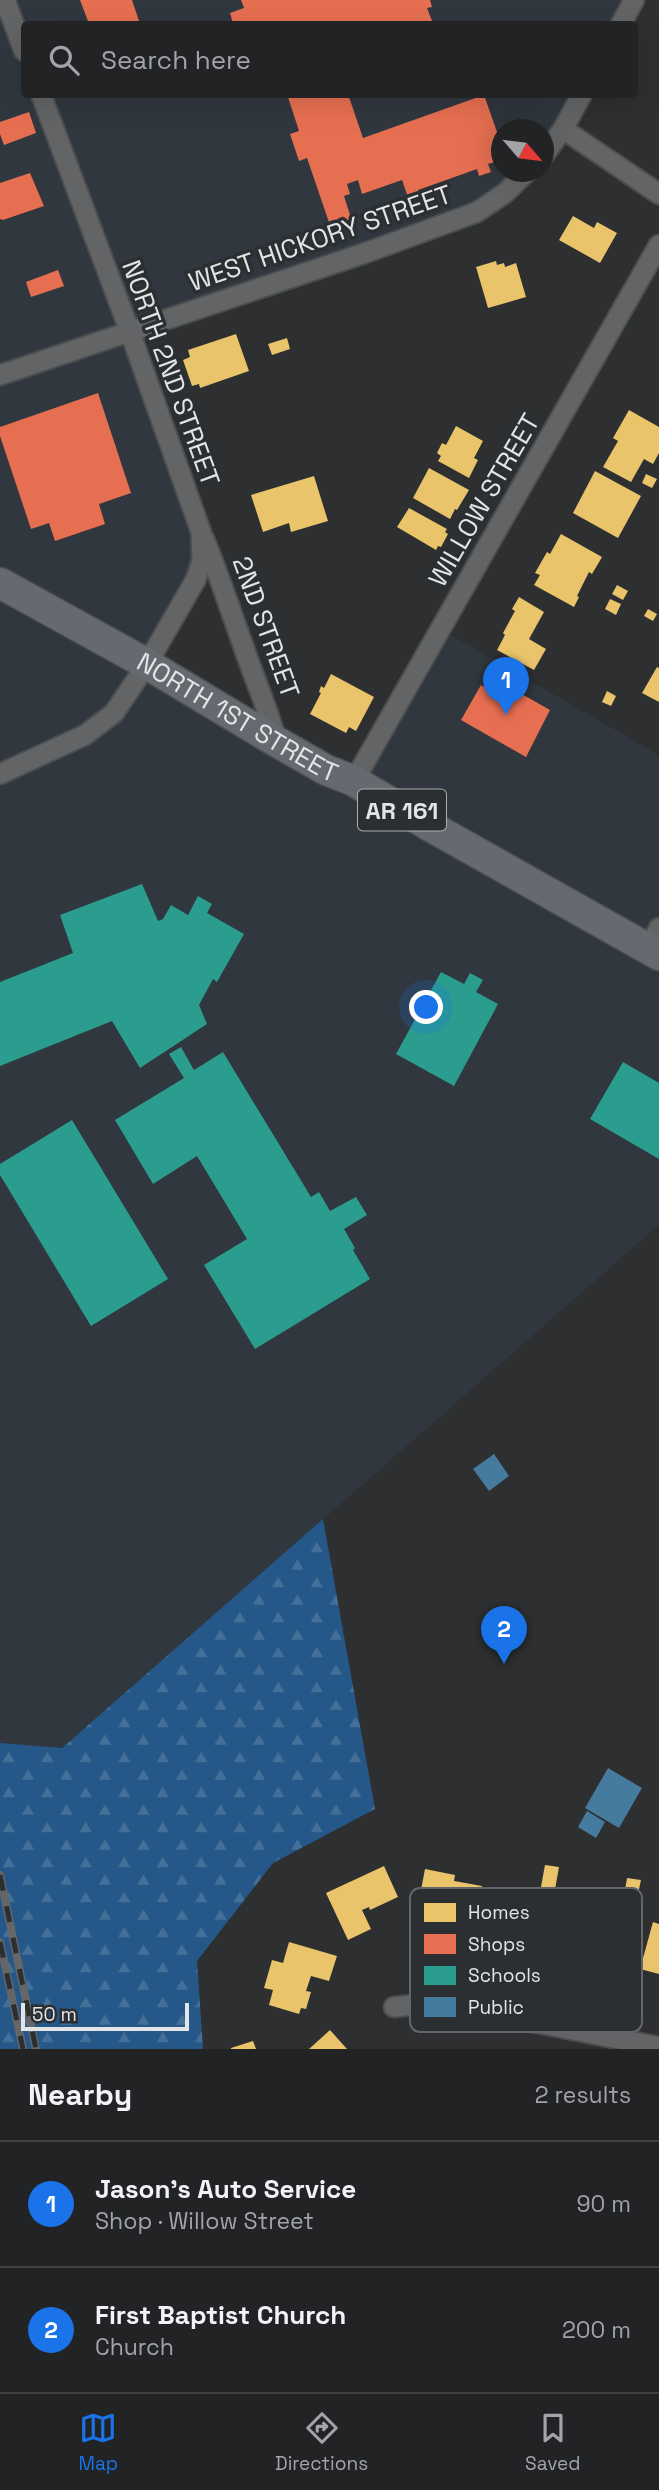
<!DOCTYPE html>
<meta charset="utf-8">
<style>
:root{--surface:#222325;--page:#2e2f32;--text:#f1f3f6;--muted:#a2a4a7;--line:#3f4042;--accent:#1a73e8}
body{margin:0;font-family:"Space Grotesk",sans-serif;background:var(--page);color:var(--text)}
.compass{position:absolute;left:491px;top:119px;width:63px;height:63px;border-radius:50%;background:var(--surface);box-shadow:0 7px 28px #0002;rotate:118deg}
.scale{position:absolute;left:21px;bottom:18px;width:168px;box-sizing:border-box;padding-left:7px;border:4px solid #e2e4e6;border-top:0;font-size:19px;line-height:24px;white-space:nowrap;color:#e2e4e6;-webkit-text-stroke:5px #2c2f32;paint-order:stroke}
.you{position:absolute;left:427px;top:1008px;width:24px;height:24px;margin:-18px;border:5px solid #fff;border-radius:50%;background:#1a73e8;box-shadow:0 0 0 10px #1a73e833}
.badge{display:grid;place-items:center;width:46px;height:46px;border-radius:50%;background:var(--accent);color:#fff;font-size:23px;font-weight:700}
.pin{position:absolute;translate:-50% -58px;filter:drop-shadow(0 2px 4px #0008)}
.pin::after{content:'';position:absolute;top:37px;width:24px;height:21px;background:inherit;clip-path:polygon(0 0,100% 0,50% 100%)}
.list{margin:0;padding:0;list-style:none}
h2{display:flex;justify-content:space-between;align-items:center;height:91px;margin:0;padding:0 28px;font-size:30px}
h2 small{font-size:23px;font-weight:400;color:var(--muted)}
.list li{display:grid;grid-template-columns:46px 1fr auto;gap:21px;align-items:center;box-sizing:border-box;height:126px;padding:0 28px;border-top:2px solid var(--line)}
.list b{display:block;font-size:26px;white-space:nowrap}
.list p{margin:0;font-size:23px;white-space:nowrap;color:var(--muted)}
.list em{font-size:23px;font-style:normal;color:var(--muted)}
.icon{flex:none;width:38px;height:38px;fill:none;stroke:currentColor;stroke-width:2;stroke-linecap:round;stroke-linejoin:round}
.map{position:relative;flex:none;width:659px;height:2049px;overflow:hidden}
.search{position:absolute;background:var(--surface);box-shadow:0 7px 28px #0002;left:21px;right:21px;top:21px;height:77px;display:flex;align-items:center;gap:18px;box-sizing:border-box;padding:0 24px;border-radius:7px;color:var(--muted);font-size:26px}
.sheet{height:343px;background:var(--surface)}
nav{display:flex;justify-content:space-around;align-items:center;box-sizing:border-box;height:98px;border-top:2px solid var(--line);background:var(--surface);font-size:19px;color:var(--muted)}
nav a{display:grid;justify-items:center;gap:4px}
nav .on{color:var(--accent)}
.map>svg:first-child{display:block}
</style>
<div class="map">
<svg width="659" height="2049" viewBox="0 0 659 2049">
<defs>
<pattern id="forest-firs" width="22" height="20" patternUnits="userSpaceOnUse" patternTransform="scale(1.75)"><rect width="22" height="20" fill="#255788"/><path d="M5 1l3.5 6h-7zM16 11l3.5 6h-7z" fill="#446f99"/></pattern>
</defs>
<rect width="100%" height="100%" fill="#2d2f31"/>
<polygon fill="#30373e" points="0,0 634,0 621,24 24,24 24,94 582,95 544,155 544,130 502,130 502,172 527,172 505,193 131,332 202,560 147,664 354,781 440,629 659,755 659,1225 62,1748 0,1744"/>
<polygon fill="url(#forest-firs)" points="323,1519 375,1809 273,1863 197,1961 203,2049 0,2049 0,1743 62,1748"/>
<g fill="#e9c46a">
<polygon points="573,216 594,228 597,222 617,233 600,263 559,240"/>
<polygon points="496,261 497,265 504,263 505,267 516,263 526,297 488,308 476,267"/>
<polygon points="236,334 249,371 200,388 199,384 192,386 183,360 190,357 188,350"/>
<polygon points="287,338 290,349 272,355 268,344"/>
<polygon points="629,410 659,427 659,453 653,464 644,459 631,482 603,467 618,441 613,438"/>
<polygon points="456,426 483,441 474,458 478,460 469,478 438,461 441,456 437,453 442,443 446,445"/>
<polygon points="429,468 469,490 457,510 455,509 450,519 413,498"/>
<polygon points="595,471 641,496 618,538 573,513"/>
<polygon points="646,474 657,479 652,488 642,483"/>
<polygon points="314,476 328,521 291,532 289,523 263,532 251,495"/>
<polygon points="409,508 447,529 445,532 448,534 441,547 438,546 436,550 397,527"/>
<polygon points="561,534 602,557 592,574 589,572 577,596 579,597 574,607 534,585 540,575 535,573 547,552 550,554"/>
<polygon points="617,585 628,591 623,600 612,594"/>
<polygon points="519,597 544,612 529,639 546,649 534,670 497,650 505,635 503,633 515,611 512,609"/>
<polygon points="610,599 621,604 616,615 605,609"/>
<polygon points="648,609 657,614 653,621 644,616"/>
<polygon points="657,667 659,668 659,702 642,693"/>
<polygon points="331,674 374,697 356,731 349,727 346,733 310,714 321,693 319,692 321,686 324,688"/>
<polygon points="607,691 616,696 611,706 602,702"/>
<polygon points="545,1865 559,1867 554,1895 540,1892"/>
<polygon points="384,1866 398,1897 370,1910 369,1907 362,1910 371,1929 348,1940 326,1893"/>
<polygon points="425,1869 455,1875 454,1881 482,1886 473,1934 441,1927 440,1932 414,1927"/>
<polygon points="627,1878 641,1880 637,1898 624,1896"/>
<polygon points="653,1922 659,1924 659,1974 640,1969"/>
<polygon points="289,1942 337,1956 329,1981 311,1976 306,1991 311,1992 306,2009 301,2008 299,2014 269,2005 273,1990 264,1988 272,1960 283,1963"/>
<polygon points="330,2030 347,2049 309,2049"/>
<polygon points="253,2041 256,2049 231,2049 231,2048"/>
</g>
<g fill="#e76f51">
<polygon points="80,0 132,0 140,24 89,24"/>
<polygon points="241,0 430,0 432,7 427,8 432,21 422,24 233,24 230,13 244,8"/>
<polygon points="287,94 348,94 363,138 484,95 502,146 494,148 498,161 488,164 491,172 479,176 477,169 418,190 421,199 410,203 402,180 362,194 358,180 347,184 350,194 344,196 353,224 332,231 307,158 299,161 290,134 299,131"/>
<polygon points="29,112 36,133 4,145 0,134 0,122"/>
<polygon points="30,173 44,206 3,220 0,219 0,183"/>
<polygon points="58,270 64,286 31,297 26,282"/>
<polygon points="98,393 131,493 99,504 105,524 55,541 49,523 31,529 0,436 0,427"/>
<polygon points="490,676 550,710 526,757 461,720 481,685 484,687"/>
</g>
<g fill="#2a9d8f">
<polygon points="142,884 158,921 163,919 171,905 188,915 198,896 212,904 207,913 244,934 217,982 213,979 199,1005 207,1024 140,1068 112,1021 0,1066 0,982 73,953 60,915"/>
<polygon points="441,972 464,984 470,973 483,980 476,992 498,1004 454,1086 396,1054"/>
<polygon points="181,1047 194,1070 223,1052 311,1197 319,1192 330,1211 356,1197 367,1215 344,1229 355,1248 353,1250 370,1279 255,1349 204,1265 247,1239 197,1156 153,1184 115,1120 184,1078 169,1054"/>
<polygon points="623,1062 659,1083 659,1159 590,1119"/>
<polygon points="72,1120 168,1279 91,1326 0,1175 0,1164"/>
</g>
<g fill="#457b9d">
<polygon points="494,1454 509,1476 489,1491 473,1469"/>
<polygon points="608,1768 642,1788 619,1828 585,1808"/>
<polygon points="587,1811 605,1822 596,1838 578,1827"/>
</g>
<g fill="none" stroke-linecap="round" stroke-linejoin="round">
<g stroke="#4b4d4e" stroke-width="23">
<g id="minor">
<polyline points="5,0 24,51"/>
<polyline points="621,24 634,0"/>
<polyline points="563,129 659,194"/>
<polyline points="544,155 563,129 582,94"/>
<polyline points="0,375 365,253 477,212 505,193 527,172"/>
<path d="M 204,539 C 219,574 230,610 243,645 C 254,678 268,709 277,742"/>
<polyline points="0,774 85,735 114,713 147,664 196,579 202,560 201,532 130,332 41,94"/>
<polyline points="354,781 659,245"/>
<polyline points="648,948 659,928"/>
<polyline points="394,2007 423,2004 453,2006 659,2047"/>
</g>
</g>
<g stroke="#4b4d4e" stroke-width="33">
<g id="primary">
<path id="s1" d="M 0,583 L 147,664 L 277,742 L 326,770 L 354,781 L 430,826 L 659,955"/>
</g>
</g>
<use href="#minor" stroke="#636466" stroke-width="19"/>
<use href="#primary" stroke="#666a70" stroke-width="30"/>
<g stroke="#646668" stroke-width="8">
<g id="rail">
<polyline points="0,1875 36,2049"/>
<polyline points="0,1942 23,2049"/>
</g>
</g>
<use href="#rail" stroke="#2c2f32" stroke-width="5" stroke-dasharray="16" stroke-linecap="butt"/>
</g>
<g text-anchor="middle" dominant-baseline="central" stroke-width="7" stroke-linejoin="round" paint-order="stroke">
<rect fill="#2c2f32" stroke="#abaeb0" stroke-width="2" x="358" y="789.5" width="88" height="41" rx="5"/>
<g font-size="24" font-weight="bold" fill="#e2e4e6">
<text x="402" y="810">AR 161</text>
</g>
<g font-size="26" fill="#e2e4e6" stroke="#2c2f32">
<text transform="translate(320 238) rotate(-19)">WEST HICKORY STREET</text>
<text transform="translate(171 373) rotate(70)">NORTH 2ND STREET</text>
<text transform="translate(484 500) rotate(-60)">WILLOW STREET</text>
<text transform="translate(266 627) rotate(70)">2ND STREET</text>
<text stroke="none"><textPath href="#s1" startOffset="273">NORTH 1ST STREET</textPath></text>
</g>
</g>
<rect x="410" y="1888" width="232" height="144" rx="10" fill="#2c2f32" stroke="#636568" stroke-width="2"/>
<rect x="424" y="1903" width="32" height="19" fill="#e9c46a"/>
<rect x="424" y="1934" width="32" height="20" fill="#e76f51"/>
<rect x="424" y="1966" width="32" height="19" fill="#2a9d8f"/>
<rect x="424" y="1997" width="32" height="20" fill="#457b9d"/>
<g font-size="19" fill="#e2e4e6">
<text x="468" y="1919">Homes</text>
<text x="468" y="1951">Shops</text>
<text x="468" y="1982">Schools</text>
<text x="468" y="2014">Public</text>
</g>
</svg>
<svg class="compass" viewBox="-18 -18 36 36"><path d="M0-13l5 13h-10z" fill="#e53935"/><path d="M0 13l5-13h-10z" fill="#a2a4a7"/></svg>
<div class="scale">50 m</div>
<div class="you"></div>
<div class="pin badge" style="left:506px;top:715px">1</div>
<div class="pin badge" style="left:504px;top:1664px">2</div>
<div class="search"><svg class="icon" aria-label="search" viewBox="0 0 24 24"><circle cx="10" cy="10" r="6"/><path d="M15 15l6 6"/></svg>Search here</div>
</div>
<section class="sheet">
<h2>Nearby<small>2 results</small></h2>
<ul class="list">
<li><span class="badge">1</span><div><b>Jason's Auto Service</b><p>Shop · Willow Street</p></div><em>90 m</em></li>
<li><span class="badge">2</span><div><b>First Baptist Church</b><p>Church</p></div><em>200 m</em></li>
</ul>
</section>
<nav>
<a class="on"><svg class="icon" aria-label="map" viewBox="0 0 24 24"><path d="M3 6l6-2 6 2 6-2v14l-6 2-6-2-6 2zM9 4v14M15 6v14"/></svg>Map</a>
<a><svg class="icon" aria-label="directions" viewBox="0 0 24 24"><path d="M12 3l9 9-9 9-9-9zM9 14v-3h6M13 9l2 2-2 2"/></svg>Directions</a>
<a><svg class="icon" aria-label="saved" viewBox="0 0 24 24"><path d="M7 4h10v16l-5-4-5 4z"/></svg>Saved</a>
</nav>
